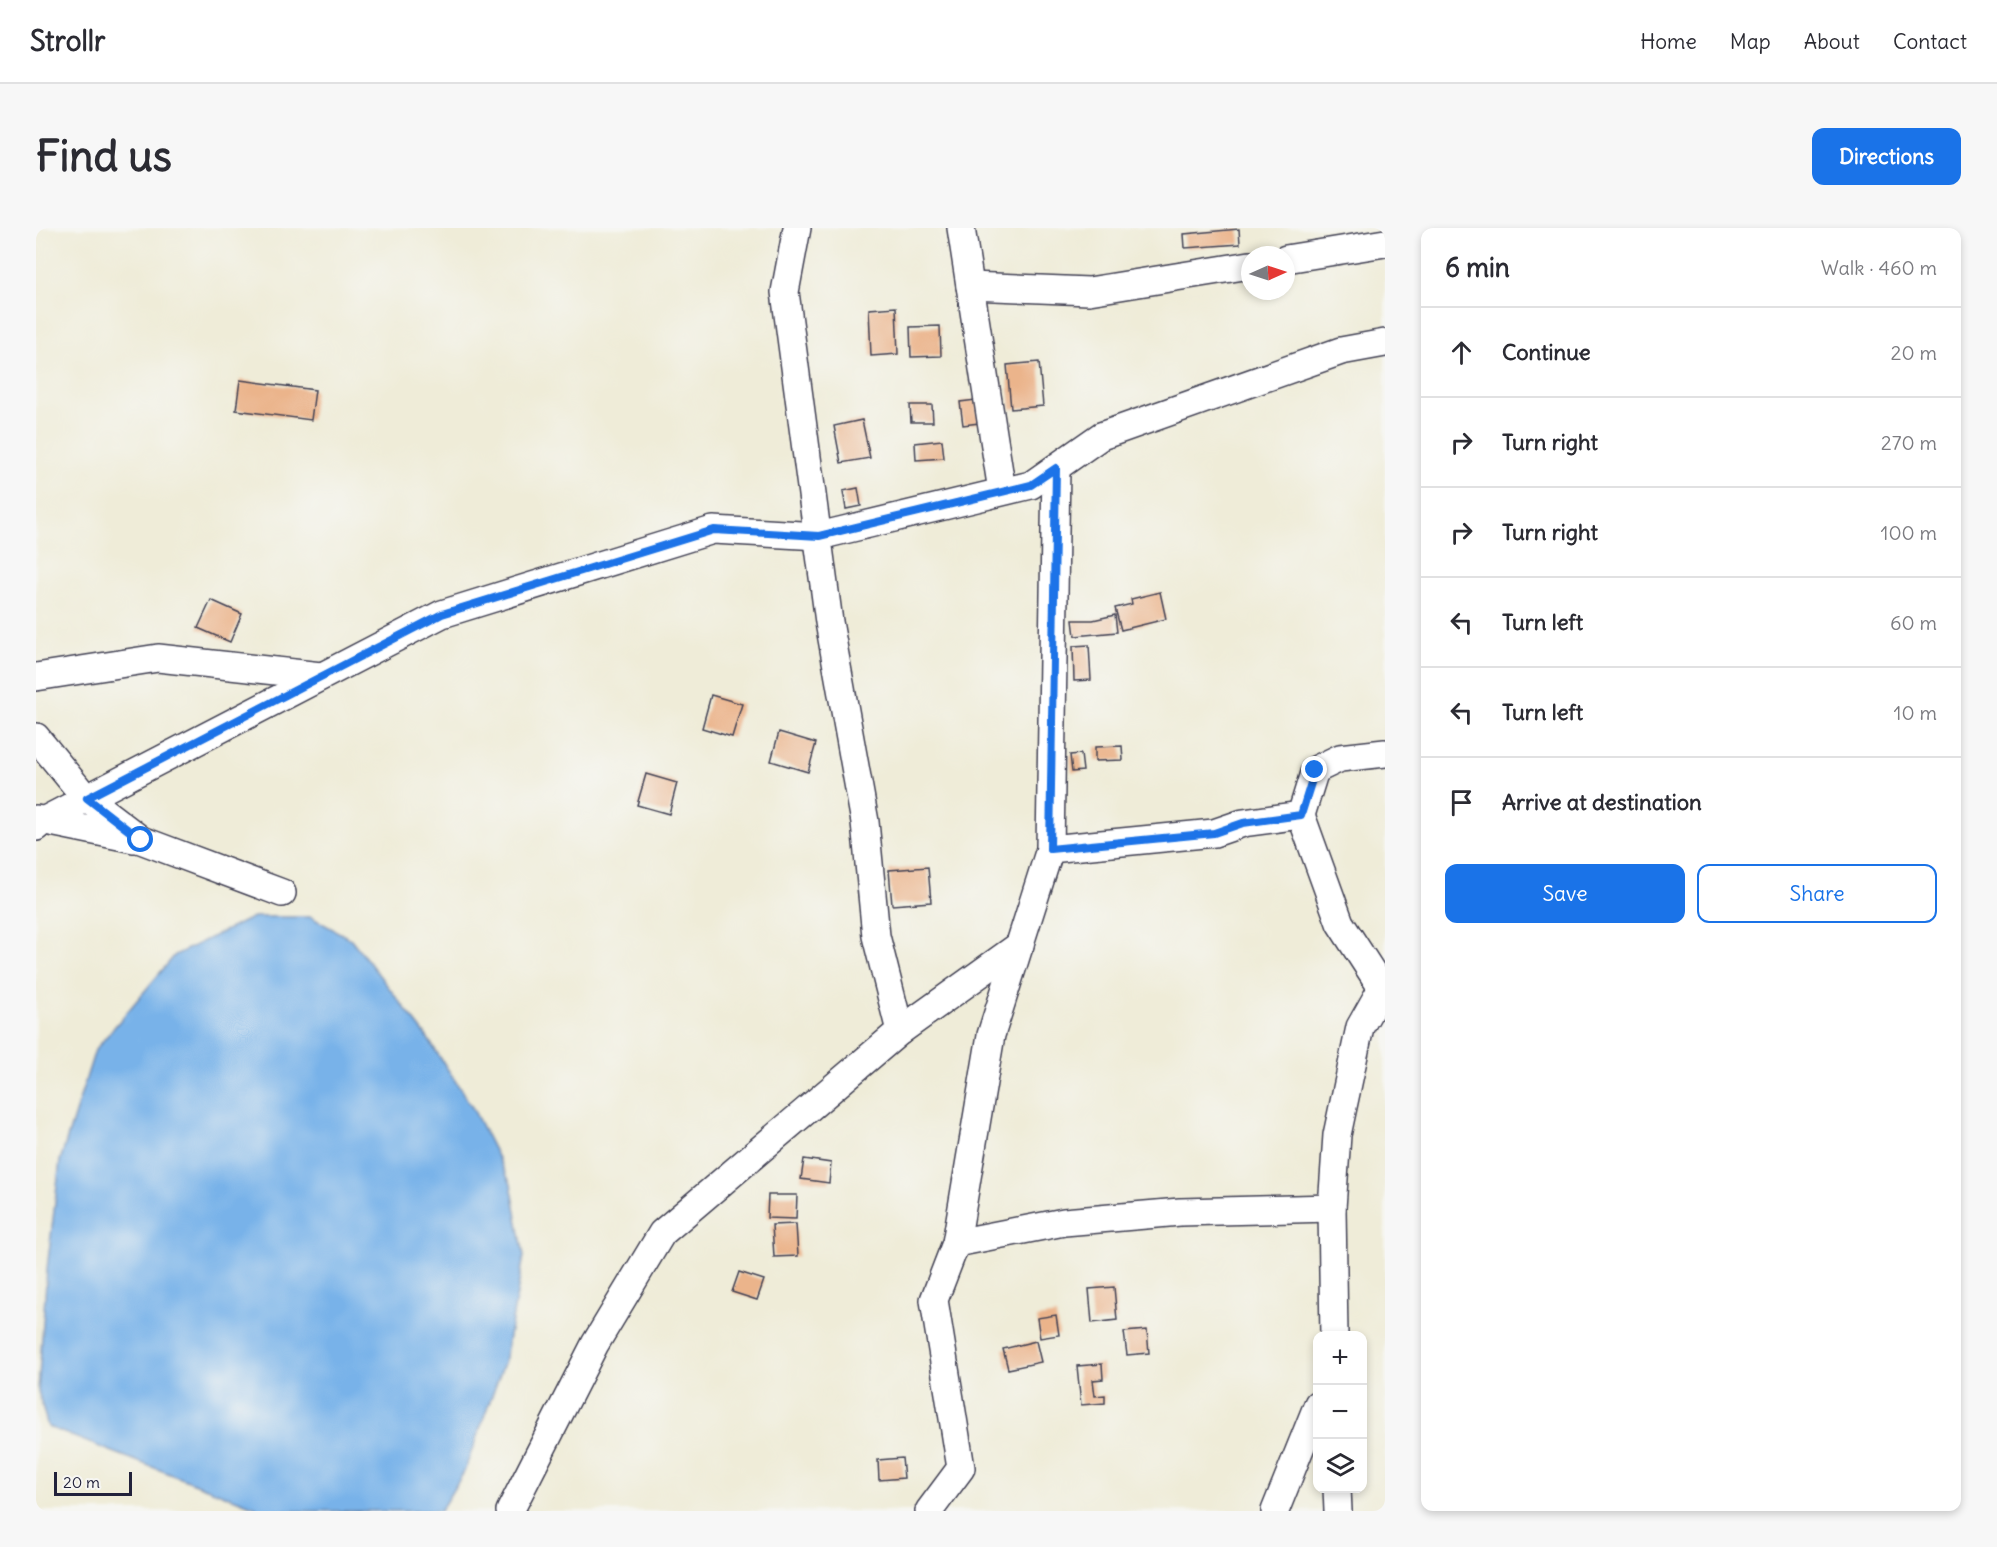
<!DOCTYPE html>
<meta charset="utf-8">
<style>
:root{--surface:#fff;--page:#f7f7f7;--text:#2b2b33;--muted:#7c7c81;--line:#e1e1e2;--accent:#1a73e8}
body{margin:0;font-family:Delius,sans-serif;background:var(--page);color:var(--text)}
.controls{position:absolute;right:18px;bottom:18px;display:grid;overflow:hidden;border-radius:12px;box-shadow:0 3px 9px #0003}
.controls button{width:54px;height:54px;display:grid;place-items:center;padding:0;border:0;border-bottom:2px solid var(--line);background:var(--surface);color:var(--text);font:30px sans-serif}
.compass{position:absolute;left:1205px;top:18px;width:54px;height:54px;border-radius:50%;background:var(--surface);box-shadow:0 3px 9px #0003;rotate:87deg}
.scale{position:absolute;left:18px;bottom:15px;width:78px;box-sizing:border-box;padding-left:6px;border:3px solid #22223b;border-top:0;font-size:16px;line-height:21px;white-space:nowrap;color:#22223b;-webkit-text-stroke:4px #f6f6f2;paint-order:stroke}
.stop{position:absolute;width:18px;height:18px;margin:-14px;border:4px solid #1a73e8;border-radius:50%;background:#fff}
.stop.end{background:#1a73e8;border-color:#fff;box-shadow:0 2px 6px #0008}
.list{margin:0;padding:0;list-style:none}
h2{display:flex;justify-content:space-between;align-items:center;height:78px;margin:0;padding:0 24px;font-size:26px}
h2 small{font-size:20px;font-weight:400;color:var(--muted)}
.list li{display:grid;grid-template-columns:39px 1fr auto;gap:18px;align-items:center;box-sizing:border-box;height:90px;padding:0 24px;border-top:2px solid var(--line)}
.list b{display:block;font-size:22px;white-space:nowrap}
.list em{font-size:20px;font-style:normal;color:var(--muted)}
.actions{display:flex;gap:12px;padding:18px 24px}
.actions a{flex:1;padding:14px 0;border:2px solid var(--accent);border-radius:12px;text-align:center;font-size:21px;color:var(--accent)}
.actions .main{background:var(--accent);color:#fff}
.icon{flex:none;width:33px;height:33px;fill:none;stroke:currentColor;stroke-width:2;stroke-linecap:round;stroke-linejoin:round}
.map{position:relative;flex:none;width:1349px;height:1283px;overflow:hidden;border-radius:12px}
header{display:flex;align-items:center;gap:36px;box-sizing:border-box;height:84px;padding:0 30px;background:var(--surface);border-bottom:2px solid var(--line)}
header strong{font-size:28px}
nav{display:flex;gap:33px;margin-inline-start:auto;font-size:21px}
.intro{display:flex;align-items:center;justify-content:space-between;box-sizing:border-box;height:144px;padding:0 36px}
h1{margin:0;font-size:42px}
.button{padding:15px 27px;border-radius:12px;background:var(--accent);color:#fff;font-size:21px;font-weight:700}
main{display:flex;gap:36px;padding:0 36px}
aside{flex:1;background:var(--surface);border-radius:12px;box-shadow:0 3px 9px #0003}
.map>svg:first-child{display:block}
</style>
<header>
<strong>Strollr</strong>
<nav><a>Home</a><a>Map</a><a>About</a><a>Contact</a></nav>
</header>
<div class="intro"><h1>Find us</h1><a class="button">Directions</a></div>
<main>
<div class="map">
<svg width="1349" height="1283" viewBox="0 0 1349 1283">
<rect width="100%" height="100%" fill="#f6f6f2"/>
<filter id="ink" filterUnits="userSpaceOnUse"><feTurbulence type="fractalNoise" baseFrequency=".0167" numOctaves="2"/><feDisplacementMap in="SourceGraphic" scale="12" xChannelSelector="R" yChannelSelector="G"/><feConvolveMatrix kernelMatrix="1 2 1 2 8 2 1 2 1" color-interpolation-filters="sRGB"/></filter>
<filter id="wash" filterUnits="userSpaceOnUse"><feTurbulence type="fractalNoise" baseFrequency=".008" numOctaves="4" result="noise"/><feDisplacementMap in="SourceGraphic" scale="24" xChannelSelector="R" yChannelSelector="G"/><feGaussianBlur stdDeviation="1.35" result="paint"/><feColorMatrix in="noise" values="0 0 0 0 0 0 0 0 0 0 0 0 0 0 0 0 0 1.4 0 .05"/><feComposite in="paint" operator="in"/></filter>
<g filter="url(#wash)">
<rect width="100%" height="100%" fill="#efecd8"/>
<polygon fill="#78b2e9" stroke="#4d6a92" stroke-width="1.5" points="217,689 275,689 315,711 389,806 436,879 475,956 488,1028 468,1135 428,1244 404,1283 220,1283 220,1279 12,1199 2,1163 11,1041 24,933 59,822 139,727"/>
<g id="blocks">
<g fill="#ebb48b">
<polygon points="1203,1 1204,16 1149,20 1148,6"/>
<polygon points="860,79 862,126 835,128 833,81"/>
<polygon points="904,98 905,128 875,129 874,99"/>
<polygon points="1003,134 1007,178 975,181 971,137"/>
<polygon points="204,152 279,162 275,192 200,182"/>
<polygon points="940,172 943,195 927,197 924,174"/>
<polygon points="874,177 896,177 897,194 875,194"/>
<polygon points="826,192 834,230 805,235 798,198"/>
<polygon points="906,212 908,230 880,232 879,215"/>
<polygon points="822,260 825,278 810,281 807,263"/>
<polygon points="1124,364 1130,391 1085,402 1079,380 1096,376 1095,371"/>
<polygon points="175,372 206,386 194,414 162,400"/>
<polygon points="1079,387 1081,404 1039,408 1037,392 1057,392"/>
<polygon points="1053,417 1055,452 1038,453 1037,418"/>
<polygon points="675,467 706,476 696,509 666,500"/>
<polygon points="743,504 780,515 772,544 735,533"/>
<polygon points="1086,518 1087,532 1059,533 1059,519"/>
<polygon points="1045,526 1047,543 1036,544 1034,527"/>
<polygon points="610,546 641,555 633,586 601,577"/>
<polygon points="892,639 895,674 856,677 853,642"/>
<polygon points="768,931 795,935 793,955 765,951"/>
<polygon points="732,967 761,967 760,991 731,990"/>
<polygon points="760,996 762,1028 738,1029 736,997"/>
<polygon points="703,1044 728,1052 721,1072 696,1064"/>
<polygon points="1078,1059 1081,1092 1056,1095 1053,1061"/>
<polygon points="1020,1087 1023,1107 1004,1110 1001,1090"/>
<polygon points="1111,1102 1113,1125 1091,1127 1088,1104"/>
<polygon points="1000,1113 1005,1134 972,1141 967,1121"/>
<polygon points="1066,1136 1067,1151 1057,1152 1059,1168 1069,1167 1069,1175 1045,1177 1041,1138"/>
<polygon points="866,1230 868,1250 843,1252 842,1232"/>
</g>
</g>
</g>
<g filter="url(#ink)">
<use href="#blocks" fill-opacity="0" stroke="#414053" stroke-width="1.5"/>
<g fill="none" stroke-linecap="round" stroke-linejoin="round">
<g stroke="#414053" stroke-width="30">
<g id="street">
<polyline points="761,0 749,64 793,394 829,594 840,708 864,803"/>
<polyline points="925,0 966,263"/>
<polyline points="1250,31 1349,15"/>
<polyline points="934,58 1053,63 1214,37"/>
<polyline points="0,449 122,430 285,448"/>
<polyline points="0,509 50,570 105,612 246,665"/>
<polyline points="0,591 98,611"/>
<polyline points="0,599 7,593 406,386 677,302 783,308 995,257 1065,208 1305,123 1349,115"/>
<polyline points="1014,621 1178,605 1207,595 1265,587"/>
<polyline points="920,1015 1028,994 1144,984 1296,980"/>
<polyline points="1298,1108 1296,980 1301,907 1324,799 1346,760 1304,695 1265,587 1279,542 1304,530 1349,525"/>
<polyline points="1301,1260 1302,1283"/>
<polyline points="474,1283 559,1116 626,1005 864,803 984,717"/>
<polyline points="893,1283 925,1240 898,1072 920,1015 955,807 1014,621 1020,240"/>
<polyline points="1239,1283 1282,1176"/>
</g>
</g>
<use href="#street" stroke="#fff" stroke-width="27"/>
</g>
</g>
<g fill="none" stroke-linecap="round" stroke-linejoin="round" filter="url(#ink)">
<polyline stroke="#1a73e8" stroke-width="8" points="105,612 51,570 406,386 678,302 783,308 995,257 1020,240 1014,621 1178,605 1207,595 1265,587 1279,542"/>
</g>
</svg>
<div class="controls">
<button>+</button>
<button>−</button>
<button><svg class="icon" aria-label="layers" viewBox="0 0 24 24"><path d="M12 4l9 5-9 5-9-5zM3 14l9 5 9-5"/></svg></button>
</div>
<svg class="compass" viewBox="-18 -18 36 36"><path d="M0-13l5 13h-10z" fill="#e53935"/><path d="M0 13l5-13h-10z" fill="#7c7c81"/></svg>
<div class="scale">20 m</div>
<div class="stop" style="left:105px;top:612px"></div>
<div class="stop end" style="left:1279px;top:542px"></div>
</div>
<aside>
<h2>6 min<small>Walk · 460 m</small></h2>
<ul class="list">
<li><svg class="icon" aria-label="ahead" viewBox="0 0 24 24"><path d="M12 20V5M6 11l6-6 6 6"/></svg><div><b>Continue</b></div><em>20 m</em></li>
<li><svg class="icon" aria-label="right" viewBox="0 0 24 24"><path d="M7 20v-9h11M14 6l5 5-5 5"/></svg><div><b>Turn right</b></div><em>270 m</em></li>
<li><svg class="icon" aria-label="right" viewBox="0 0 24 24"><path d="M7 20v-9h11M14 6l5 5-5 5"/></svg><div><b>Turn right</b></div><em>100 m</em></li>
<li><svg class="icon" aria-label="left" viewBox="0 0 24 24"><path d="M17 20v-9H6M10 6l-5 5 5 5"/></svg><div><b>Turn left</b></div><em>60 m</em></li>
<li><svg class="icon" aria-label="left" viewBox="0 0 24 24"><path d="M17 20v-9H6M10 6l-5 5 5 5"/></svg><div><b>Turn left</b></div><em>10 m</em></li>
<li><svg class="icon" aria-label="arrive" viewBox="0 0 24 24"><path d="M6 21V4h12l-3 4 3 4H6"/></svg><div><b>Arrive at destination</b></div></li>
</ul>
<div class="actions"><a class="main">Save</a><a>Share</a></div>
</aside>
</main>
